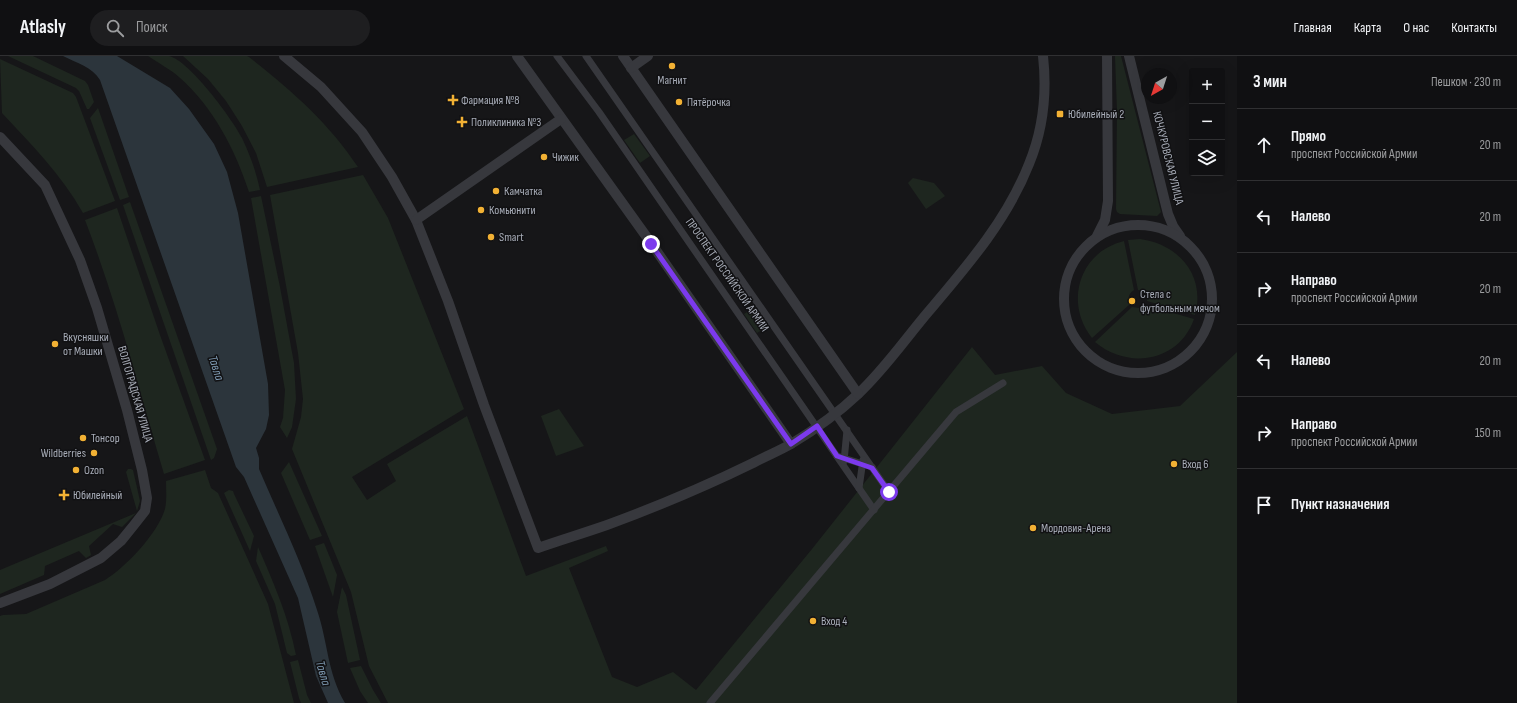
<!DOCTYPE html>
<html lang="ru">
<meta charset="utf-8">
<style>
:root{--surface:#101012;--page:#1e1e20;--text:#f1f3f6;--muted:#9c9d9f;--line:#303032}
body{margin:0;font-family:"Sofia Sans Condensed",sans-serif;background:var(--page);color:var(--text)}
.controls{position:absolute;right:12px;top:12px;display:grid;overflow:hidden;border-radius:4px;box-shadow:0 4px 16px #0002}
.controls button{width:36px;height:36px;display:grid;place-items:center;padding:0;border:0;border-bottom:1px solid var(--line);background:var(--surface);color:var(--text);font:20px sans-serif}
.compass{position:absolute;left:1141px;top:12px;width:36px;height:36px;border-radius:50%;background:var(--surface);box-shadow:0 4px 16px #0002;rotate:219deg}
.stop{position:absolute;width:12px;height:12px;margin:-9px;border:3px solid #7c3aed;border-radius:50%;background:#fff}
.stop.end{background:#7c3aed;border-color:#fff;box-shadow:0 1px 4px #0008}
.list{margin:0;padding:0;list-style:none}
h2{display:flex;justify-content:space-between;align-items:center;height:52px;margin:0;padding:0 16px;font-size:17px}
h2 small{font-size:13px;font-weight:400;color:var(--muted)}
.list li{display:grid;grid-template-columns:26px 1fr auto;gap:12px;align-items:center;box-sizing:border-box;height:72px;padding:0 16px;border-top:1px solid var(--line)}
.list b{display:block;font-size:15px;white-space:nowrap}
.list p{margin:0;font-size:13px;white-space:nowrap;color:var(--muted)}
.list em{font-size:13px;font-style:normal;color:var(--muted)}
.icon{flex:none;width:22px;height:22px;fill:none;stroke:currentColor;stroke-width:2;stroke-linecap:round;stroke-linejoin:round}
.map{position:relative;flex:none;width:1237px;height:647px;overflow:hidden}
header{display:flex;align-items:center;gap:24px;box-sizing:border-box;height:56px;padding:0 20px;background:var(--surface);border-bottom:1px solid var(--line)}
header strong{font-size:19px}
nav{display:flex;gap:22px;margin-inline-start:auto;font-size:14px}
.search{width:280px;height:36px;background:var(--page);display:flex;align-items:center;gap:10px;box-sizing:border-box;padding:0 14px;border-radius:22px;color:var(--muted);font-size:15px}
main{display:flex}
aside{flex:1;background:var(--surface)}
.map>svg:first-child{display:block}
</style>
<header>
<strong>Atlasly</strong>
<div class="search"><svg class="icon" aria-label="search" viewBox="0 0 24 24"><circle cx="10" cy="10" r="6"/><path d="M15 15l6 6"/></svg>Поиск</div>
<nav><a>Главная</a><a>Карта</a><a>О нас</a><a>Контакты</a></nav>
</header>
<main>
<div class="map">
<svg width="1237" height="647" viewBox="0 0 1237 647">
<rect width="100%" height="100%" fill="#161618"/>
<g fill="#1e261f">
<polygon points="8,0 33,0 85,25 88,29 94,46 89,53 87,53 79,35 76,32"/>
<path d="M 148,0 C 154,0 163,0 169,0 C 189,4 233,64 242,82 C 250,99 256,115 260,134 L 249,136 C 235,93 213,51 179,21 C 170,13 158,7 148,0 Z"/>
<path d="M 183,0 L 247,0 L 249,1 C 292,35 327,65 358,111 L 267,131 L 256,97 L 242,70 L 226,45 L 208,23 Z"/>
<polygon points="1115,0 1121,0 1161,156 1157,160 1120,158 1117,156 1116,153 1117,55"/>
<path d="M 0,3 L 73,37 L 76,41 L 115,145 L 83,157 C 61,118 32,89 2,57 Z"/>
<polygon points="98,52 129,141 120,144 90,62"/>
<polygon points="634,78 650,100 640,107 624,84"/>
<polygon points="363,119 388,162 464,353 352,421 367,444 396,425 387,408 467,360 526,520 606,490 608,495 569,512 612,621 637,631 673,616 696,634 812,493 972,291 995,319 1042,310 1066,337 1112,358 1180,350 1237,296 1237,647 388,647 369,610 351,536 292,393 301,361 303,343 298,297 270,139"/>
<polygon points="913,122 934,127 945,140 926,153 908,127"/>
<polygon points="261,140 280,231 294,307 296,343 292,371 287,382 280,371 283,362 285,334 251,142"/>
<polygon points="130,146 217,393 214,402 211,404 123,149"/>
<path d="M 117,152 L 160,279 L 205,404 L 164,418 C 139,333 117,247 85,164 Z"/>
<path d="M 1140,183 C 1178,188 1206,219 1195,259 L 1147,245 C 1147,239 1144,235 1138,234 L 1128,184 Z"/>
<path d="M 1124,185 L 1134,234 C 1129,237 1127,242 1130,248 L 1092,282 C 1064,247 1079,196 1124,185 Z"/>
<path d="M 1145,249 L 1194,263 C 1179,306 1128,314 1095,286 L 1132,251 L 1139,252 Z"/>
<polygon points="754,252 767,271 757,277 744,258"/>
<polygon points="559,353 584,390 556,400 541,360"/>
<polygon points="289,406 322,480 310,484 281,417"/>
<polygon points="128,413 131,413 133,414 140,445 137,455 126,416"/>
<path d="M 205,414 L 211,432 L 218,437 L 268,548 L 294,647 L 0,647 L 0,560 L 3,559 L 26,558 L 105,524 C 126,511 158,477 165,453 C 167,444 166,434 166,425 Z"/>
<polygon points="229,434 233,435 234,438 254,480 250,495 224,437"/>
<polygon points="136,457 122,471 113,468 89,490 91,499 86,502 79,495 45,510 44,519 0,538 0,514"/>
<polygon points="324,487 337,519 333,541 315,490"/>
<path d="M 258,491 C 274,528 288,559 296,599 L 291,600 L 287,597 L 275,548 L 256,505 Z"/>
<polygon points="342,531 346,539 360,604 348,607 337,556"/>
<polygon points="298,604 307,639 311,647 301,647 299,642 290,606"/>
<polygon points="361,610 373,634 381,647 368,647 360,635 350,612"/>
</g>
<path fill="#2c353c" d="M 63,0 L 117,0 L 170,32 L 189,53 L 214,88 L 227,116 L 238,157 L 268,328 L 269,359 L 266,373 L 256,392 L 259,402 L 259,413 C 279,460 302,506 317,554 C 328,586 327,616 345,647 L 328,647 L 316,620 L 298,542 L 244,421 L 236,411 L 100,24 C 92,11 77,7 63,0 Z"/>
<g fill="none" stroke-linecap="round" stroke-linejoin="round">
<g stroke="#37383d" stroke-width="7">
<polyline points="557,0 599,56 874,454"/>
<polyline points="586,0 889,436"/>
<polyline points="837,400 872,411"/>
<polyline points="844,405 847,374"/>
<polyline points="859,432 863,404"/>
<polyline points="710,647 956,356 1003,327"/>
</g>
<g stroke="#37383d" stroke-width="10">
<path d="M 284,0 L 321,31 L 362,76 L 392,121 L 416,164 L 448,245 L 484,349 L 538,492 C 561,484 584,477 607,469 C 656,451 706,430 753,407 C 766,400 779,395 791,388 C 814,374 838,357 858,338 C 884,314 906,282 929,255 C 968,209 1007,164 1029,108 C 1043,74 1047,36 1043,0"/>
<polyline points="517,0 651,187 791,388"/>
<polyline points="623,0 858,338"/>
<polyline points="1129,0 1168,158 1173,170 1180,180"/>
<polyline points="631,12 648,0"/>
<polyline points="0,81 45,129 80,204 97,252 127,354 142,414 147,442 145,455 134,469 121,485 101,502 50,528 0,547"/>
<polyline points="416,164 561,63"/>
<circle cx="1138" cy="243" r="74"/>
<polyline points="1097,180 1105,164 1108,145 1107,0"/>
</g>
</g>
<g fill="none" stroke-linecap="round" stroke-linejoin="round">
<polyline stroke="#7c3aed" stroke-width="5" points="651,188 791,388 817,370 837,400 872,412 889,436"/>
</g>
<g fill="#f2b134" stroke="#111113" stroke-width="1.5">
<circle cx="672" cy="10" r="4"/>
<path d="M451 38h4v4h4v4h-4v4h-4v-4h-4v-4h4z"/>
<circle cx="679" cy="46" r="4"/>
<rect x="1056" y="54" width="8" height="8" rx="2"/>
<path d="M460 60h4v4h4v4h-4v4h-4v-4h-4v-4h4z"/>
<circle cx="544" cy="101" r="4"/>
<circle cx="496" cy="135" r="4"/>
<circle cx="481" cy="154" r="4"/>
<circle cx="491" cy="181" r="4"/>
<circle cx="1132" cy="245" r="4"/>
<circle cx="55" cy="288" r="4"/>
<circle cx="83" cy="382" r="4"/>
<circle cx="94" cy="397" r="4"/>
<circle cx="1174" cy="408" r="4"/>
<circle cx="76" cy="414" r="4"/>
<path d="M62 433h4v4h4v4h-4v4h-4v-4h-4v-4h4z"/>
<circle cx="1033" cy="472" r="4"/>
<circle cx="813" cy="565" r="4"/>
</g>
<g text-anchor="middle" dominant-baseline="central" stroke-width="3" stroke-linejoin="round" paint-order="stroke">
<g font-size="12" fill="#a8adb8" stroke="#111113" text-anchor="start">
<text x="672" y="24" text-anchor="middle">Магнит</text>
<text x="461" y="44">Фармация №8</text>
<text x="687" y="46">Пятёрочка</text>
<text x="1068" y="58">Юбилейный 2</text>
<text x="471" y="66">Поликлиника №3</text>
<text x="552" y="101">Чижик</text>
<text x="504" y="135">Камчатка</text>
<text x="489" y="154">Комьюнити</text>
<text x="499" y="181">Smart</text>
<text x="1140" y="238">Стела с<tspan x="1140" dy="14">футбольным мячом</tspan></text>
<text x="63" y="281">Вкусняшки<tspan x="63" dy="14">от Машки</tspan></text>
<text x="91" y="382">Тонсор</text>
<text x="86" y="397" text-anchor="end">Wildberries</text>
<text x="1182" y="408">Вход 6</text>
<text x="84" y="414">Ozon</text>
<text x="73" y="439">Юбилейный</text>
<text x="1041" y="472">Мордовия-Арена</text>
<text x="821" y="565">Вход 4</text>
</g>
<g font-size="12" fill="#a8adb8" stroke="#111113">
<text transform="translate(1168 102) rotate(76)">КОЧКУРОВСКАЯ УЛИЦА</text>
<text transform="translate(727 219) rotate(55)">ПРОСПЕКТ РОССИЙСКОЙ АРМИИ</text>
<text transform="translate(135 338) rotate(74)">ВОЛГОГРАДСКАЯ УЛИЦА</text>
</g>
<g font-size="13" font-style="italic" fill="#7f9bb3" stroke="#111113">
<text transform="translate(216 312) rotate(72)">Тавла</text>
<text transform="translate(323 617) rotate(74)">Тавла</text>
</g>
</g>
</svg>
<div class="controls">
<button>+</button>
<button>−</button>
<button><svg class="icon" aria-label="layers" viewBox="0 0 24 24"><path d="M12 4l9 5-9 5-9-5zM3 14l9 5 9-5"/></svg></button>
</div>
<svg class="compass" viewBox="-18 -18 36 36"><path d="M0-13l5 13h-10z" fill="#e53935"/><path d="M0 13l5-13h-10z" fill="#9c9d9f"/></svg>
<div class="stop" style="left:889px;top:436px"></div>
<div class="stop end" style="left:651px;top:188px"></div>
</div>
<aside>
<h2>3 мин<small>Пешком · 230 m</small></h2>
<ul class="list">
<li><svg class="icon" aria-label="ahead" viewBox="0 0 24 24"><path d="M12 20V5M6 11l6-6 6 6"/></svg><div><b>Прямо</b><p>проспект Российской Армии</p></div><em>20 m</em></li>
<li><svg class="icon" aria-label="left" viewBox="0 0 24 24"><path d="M17 20v-9H6M10 6l-5 5 5 5"/></svg><div><b>Налево</b></div><em>20 m</em></li>
<li><svg class="icon" aria-label="right" viewBox="0 0 24 24"><path d="M7 20v-9h11M14 6l5 5-5 5"/></svg><div><b>Направо</b><p>проспект Российской Армии</p></div><em>20 m</em></li>
<li><svg class="icon" aria-label="left" viewBox="0 0 24 24"><path d="M17 20v-9H6M10 6l-5 5 5 5"/></svg><div><b>Налево</b></div><em>20 m</em></li>
<li><svg class="icon" aria-label="right" viewBox="0 0 24 24"><path d="M7 20v-9h11M14 6l5 5-5 5"/></svg><div><b>Направо</b><p>проспект Российской Армии</p></div><em>150 m</em></li>
<li><svg class="icon" aria-label="arrive" viewBox="0 0 24 24"><path d="M6 21V4h12l-3 4 3 4H6"/></svg><div><b>Пункт назначения</b></div></li>
</ul>
</aside>
</main>
